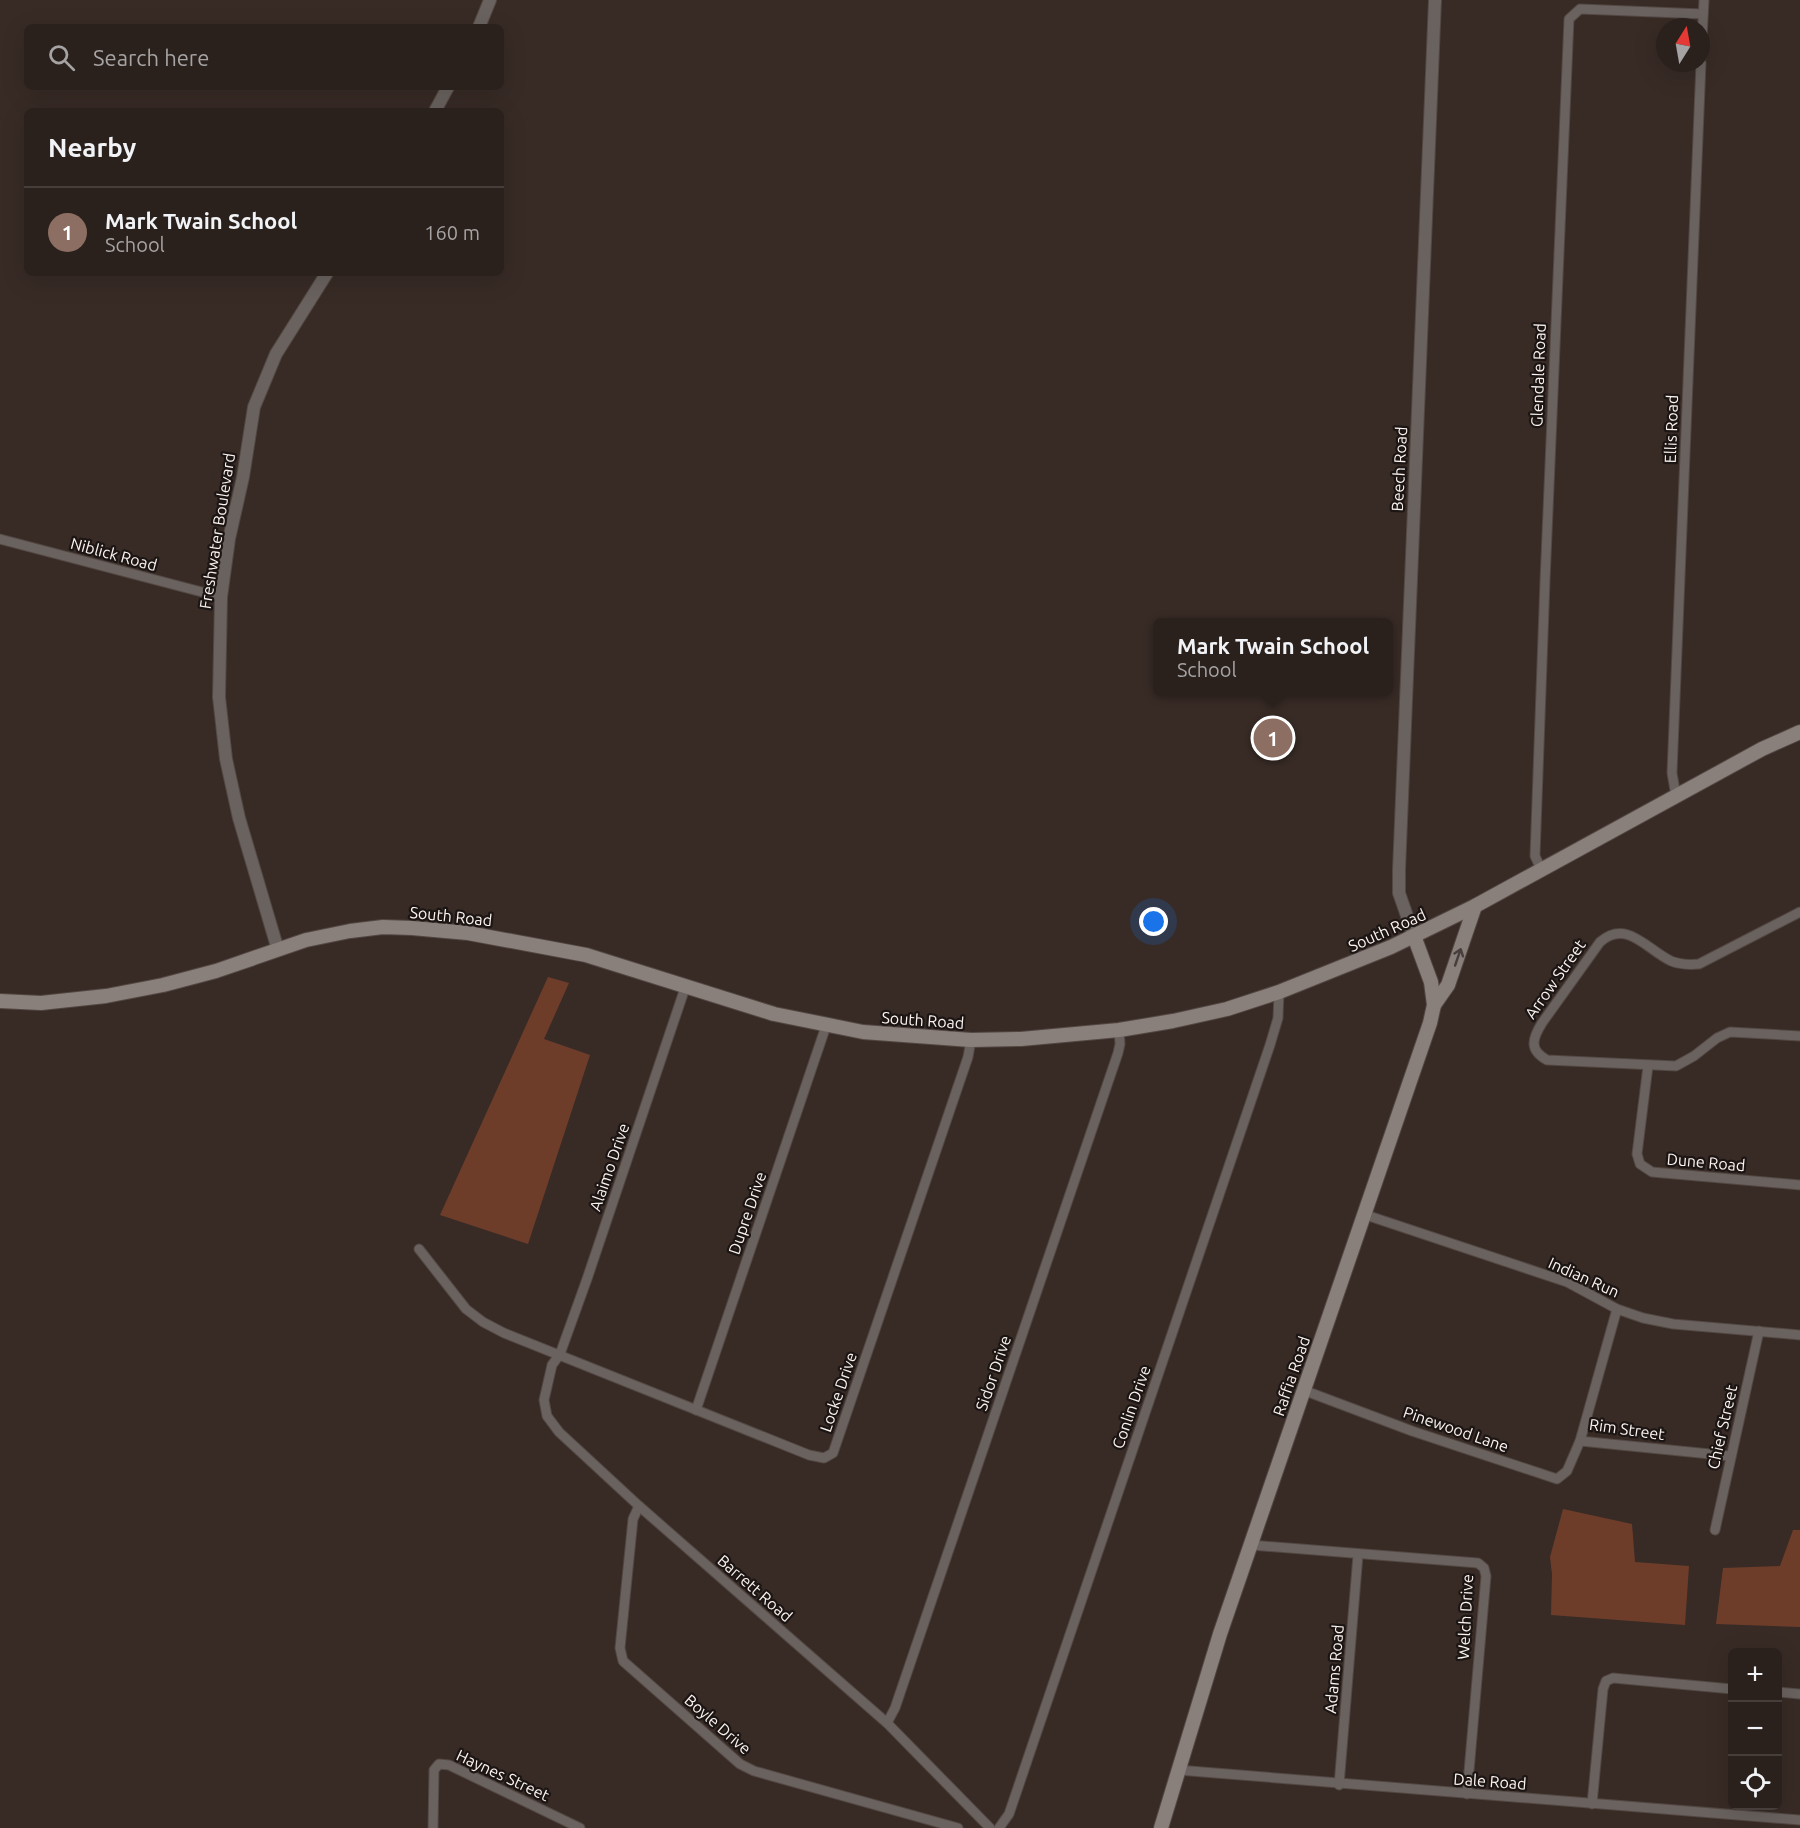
<!DOCTYPE html>
<meta charset="utf-8">
<style>
:root{--surface:#2a201c;--page:#322825;--text:#f1f3f6;--muted:#a5a3a3;--line:#463e3b;--accent:#84bcfb}
body{margin:0;font-family:Ubuntu,sans-serif;background:var(--page);color:var(--text)}
.controls{position:absolute;right:18px;bottom:18px;display:grid;overflow:hidden;border-radius:9px;box-shadow:0 6px 24px #0002}
.controls button{width:54px;height:54px;display:grid;place-items:center;padding:0;border:0;border-bottom:2px solid var(--line);background:var(--surface);color:var(--text);font:30px sans-serif}
.compass{position:absolute;left:1656px;top:18px;width:54px;height:54px;border-radius:50%;background:var(--surface);box-shadow:0 6px 24px #0002;rotate:11deg}
.you{position:absolute;left:1154px;top:922px;width:21px;height:21px;margin:-15px;border:4px solid #fff;border-radius:50%;background:#1a73e8;box-shadow:0 0 0 9px #1a73e833}
.badge{display:grid;place-items:center;width:39px;height:39px;border-radius:50%;background:var(--accent);color:#fff;font-size:20px;font-weight:700}
.pin{position:absolute;translate:-50% -50%;border:3px solid #fff;box-shadow:0 2px 6px #0006}
.popup{position:absolute;left:1153px;top:618px;width:240px;height:78px;box-sizing:border-box;display:grid;place-content:center;border-radius:9px;background:var(--surface);filter:drop-shadow(0 2px 4px #0005);font-size:20px;white-space:nowrap;color:var(--muted)}
.popup b{font-size:22px;color:var(--text)}
.popup::after{content:'';position:absolute;left:50%;top:100%;margin-left:-12px;border:12px solid transparent;border-top-color:var(--surface)}
.list{margin:0;padding:0;list-style:none}
h2{display:flex;justify-content:space-between;align-items:center;height:78px;margin:0;padding:0 24px;font-size:26px}
h2 small{font-size:20px;font-weight:400;color:var(--muted)}
.list li{display:grid;grid-template-columns:39px 1fr auto;gap:18px;align-items:center;box-sizing:border-box;height:90px;padding:0 24px;border-top:2px solid var(--line)}
.list b{display:block;font-size:22px;white-space:nowrap}
.list p{margin:0;font-size:20px;white-space:nowrap;color:var(--muted)}
.list em{font-size:20px;font-style:normal;color:var(--muted)}
.icon{flex:none;width:33px;height:33px;fill:none;stroke:currentColor;stroke-width:2;stroke-linecap:round;stroke-linejoin:round}
.map{position:relative;flex:none;width:1800px;height:1828px;overflow:hidden}
.search{position:absolute;background:var(--surface);box-shadow:0 6px 24px #0002;left:24px;top:24px;width:480px;height:66px;display:flex;align-items:center;gap:15px;box-sizing:border-box;padding:0 21px;border-radius:9px;color:var(--muted);font-size:22px}
.panel{position:absolute;background:var(--surface);box-shadow:0 6px 24px #0002;left:24px;top:108px;width:480px;height:168px;border-radius:9px}
.map>svg:first-child{display:block}
</style>
<div class="map">
<svg width="1800" height="1828" viewBox="0 0 1800 1828">
<rect width="100%" height="100%" fill="#382b26"/>
<g fill="#6e3d2a">
<polygon points="548,977 569,983 544,1039 590,1055 528,1244 440,1215"/>
<polygon points="1563,1509 1632,1524 1635,1562 1689,1566 1685,1625 1551,1615 1552,1574 1550,1557"/>
<polygon points="1793,1530 1800,1530 1800,1627 1716,1624 1723,1568 1780,1566"/>
</g>
<g fill="none" stroke-linecap="round" stroke-linejoin="round">
<g stroke="#534742" stroke-width="11">
<g id="minor">
<polyline points="1701,58 1704,0"/>
<polyline points="0,539 221,597"/>
<polyline points="1676,796 1672,773 1701,63"/>
<polyline points="1541,869 1535,856 1545,581 1569,19 1580,9 1703,14"/>
<path d="M 1800,912 L 1699,964 C 1689,965 1681,965 1671,961 C 1646,949 1627,919 1600,942 L 1542,1023 C 1532,1039 1529,1050 1547,1060 L 1676,1066 L 1694,1056 L 1717,1038 L 1730,1032 L 1800,1036"/>
<polyline points="685,988 587,1279 560,1354 552,1365 544,1400 547,1416 559,1432 639,1506 887,1723 990,1828"/>
<polyline points="1648,1066 1637,1154 1640,1164 1652,1172 1800,1185"/>
<polyline points="1363,1214 1567,1282 1617,1309 1643,1318 1673,1324 1800,1335"/>
<polyline points="419,1249 466,1309 483,1322 504,1333 809,1455 824,1458 833,1453 968,1057 971,1040"/>
<polyline points="1303,1390 1412,1431 1557,1479 1567,1471 1580,1441 1617,1309"/>
<polyline points="696,1410 826,1026"/>
<polyline points="1580,1441 1730,1456"/>
<polyline points="639,1506 633,1519 620,1648 623,1661 740,1764 754,1771 958,1828"/>
<polyline points="1715,1530 1759,1331"/>
<polyline points="1251,1545 1478,1563 1484,1568 1486,1576 1467,1794"/>
<polyline points="1778,1692 1800,1694"/>
<polyline points="887,1723 895,1708 1118,1053 1120,1044 1119,1030"/>
<polyline points="1178,1770 1800,1820"/>
<polyline points="1339,1785 1358,1555"/>
<polyline points="1592,1804 1603,1689 1606,1681 1613,1678 1732,1689"/>
<polyline points="433,1828 434,1770 439,1764 449,1765 580,1828"/>
<polyline points="999,1828 1009,1814 1270,1045 1278,1018 1279,992"/>
</g>
</g>
<g stroke="#534742" stroke-width="14">
<g id="tertiary">
<polyline points="479,27 490,0"/>
<polyline points="435,111 448,87"/>
<polyline points="1414,936 1399,893 1399,870 1435,0"/>
<polyline points="278,950 239,818 226,759 219,697 221,597 229,539 243,477 254,407 276,354 327,273"/>
</g>
</g>
<g stroke="#534742" stroke-width="16">
<g id="secondary">
<polyline points="0,1001 41,1003 106,996 163,985 216,971 306,940 350,931 383,927 412,928 468,933 586,955 774,1014 863,1032 971,1040 1021,1039 1119,1030 1173,1021 1227,1009 1279,992 1391,947 1475,906 1762,749 1800,732"/>
<polyline points="1434,1005 1448,985 1475,906"/>
<polyline points="1161,1828 1220,1634 1430,1023 1434,1005 1431,982 1414,936"/>
</g>
</g>
<use href="#minor" stroke="#69625f" stroke-width="9"/>
<use href="#tertiary" stroke="#69625f" stroke-width="12"/>
<use href="#secondary" stroke="#897f7b" stroke-width="14"/>
</g>
<defs><path id="oneway-shaft" d="M-6 0H5M1.5-3L5.5 0L1.5 3" fill="none" stroke-width="1.6" stroke-linecap="round" stroke-linejoin="round" transform="scale(1.5)"/></defs>
<use stroke="#473f3d" href="#oneway-shaft" transform="translate(1458 957) rotate(-71)"/>
<g text-anchor="middle" dominant-baseline="central" stroke-width="4.5" stroke-linejoin="round" paint-order="stroke">
<g font-size="16" fill="#fcf3f0" stroke="#1b1513">
<text transform="translate(1538 375) rotate(-88)">Glendale Road</text>
<text transform="translate(1671 429) rotate(-88)">Ellis Road</text>
<text transform="translate(1399 469) rotate(-87)">Beech Road</text>
<text transform="translate(217 531) rotate(-81)">Freshwater Boulevard</text>
<text transform="translate(114 554) rotate(15)">Niblick Road</text>
<text transform="translate(451 916) rotate(6)">South Road</text>
<text transform="translate(1387 930) rotate(-24)">South Road</text>
<text transform="translate(1555 979) rotate(-55)">Arrow Street</text>
<text transform="translate(923 1020) rotate(4)">South Road</text>
<text transform="translate(1706 1162) rotate(5)">Dune Road</text>
<text transform="translate(609 1167) rotate(-71)">Alaimo Drive</text>
<text transform="translate(747 1213) rotate(-71)">Dupre Drive</text>
<text transform="translate(1584 1277) rotate(24)">Indian Run</text>
<text transform="translate(993 1373) rotate(-71)">Sidor Drive</text>
<text transform="translate(1291 1376) rotate(-71)">Raffia Road</text>
<text transform="translate(838 1392) rotate(-71)">Locke Drive</text>
<text transform="translate(1131 1407) rotate(-71)">Conlin Drive</text>
<text transform="translate(1722 1427) rotate(-77)">Chief Street</text>
<text transform="translate(1456 1429) rotate(19)">Pinewood Lane</text>
<text transform="translate(1627 1429) rotate(8)">Rim Street</text>
<text transform="translate(755 1588) rotate(41)">Barrett Road</text>
<text transform="translate(1465 1617) rotate(-87)">Welch Drive</text>
<text transform="translate(1334 1669) rotate(-85)">Adams Road</text>
<text transform="translate(718 1724) rotate(41)">Boyle Drive</text>
<text transform="translate(503 1775) rotate(25)">Haynes Street</text>
<text transform="translate(1490 1781) rotate(4)">Dale Road</text>
</g>
</g>
</svg>
<div class="controls">
<button>+</button>
<button>−</button>
<button><svg class="icon" aria-label="locate" viewBox="0 0 24 24"><circle cx="12" cy="12" r="6"/><path d="M12 2v4M12 18v4M2 12h4M18 12h4"/></svg></button>
</div>
<svg class="compass" viewBox="-18 -18 36 36"><path d="M0-13l5 13h-10z" fill="#e53935"/><path d="M0 13l5-13h-10z" fill="#a5a3a3"/></svg>
<div class="you"></div>
<div class="pin badge" style="left:1273px;top:738px;background:#8d6e63">1</div>
<div class="popup"><b>Mark Twain School</b>School</div>
<div class="search"><svg class="icon" aria-label="search" viewBox="0 0 24 24"><circle cx="10" cy="10" r="6"/><path d="M15 15l6 6"/></svg>Search here</div>
<section class="panel">
<h2>Nearby<small></small></h2>
<ul class="list">
<li><span class="badge" style="background:#8d6e63">1</span><div><b>Mark Twain School</b><p>School</p></div><em>160 m</em></li>
</ul>
</section>
</div>
